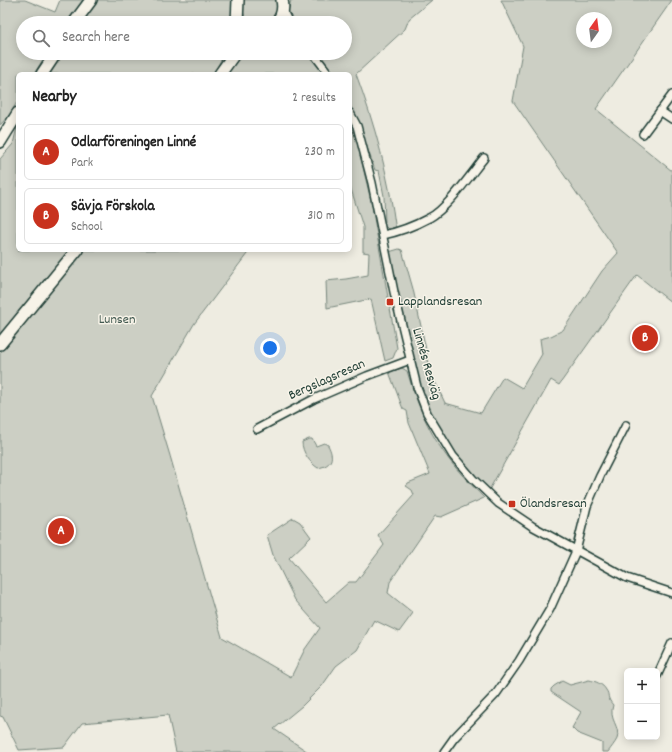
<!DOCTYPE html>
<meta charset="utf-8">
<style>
:root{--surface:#fff;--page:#f2f2f2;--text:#222;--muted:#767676;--line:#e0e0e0;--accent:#c8321e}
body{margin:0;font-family:Dekko,sans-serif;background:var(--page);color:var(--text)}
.controls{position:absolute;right:12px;bottom:12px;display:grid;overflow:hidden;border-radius:6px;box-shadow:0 2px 10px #0003}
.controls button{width:36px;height:36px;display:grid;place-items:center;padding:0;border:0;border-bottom:1px solid var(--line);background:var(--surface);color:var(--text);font:20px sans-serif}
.compass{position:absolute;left:576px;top:12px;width:36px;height:36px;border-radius:50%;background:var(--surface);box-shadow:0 2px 10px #0003;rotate:14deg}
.you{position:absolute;left:270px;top:348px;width:14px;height:14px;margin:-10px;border:3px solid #fff;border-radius:50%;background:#1a73e8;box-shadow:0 0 0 6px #1a73e833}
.badge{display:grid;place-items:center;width:26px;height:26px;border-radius:50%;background:var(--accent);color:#fff;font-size:13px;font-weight:700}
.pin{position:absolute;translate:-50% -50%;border:2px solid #fff;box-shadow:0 1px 4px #0006}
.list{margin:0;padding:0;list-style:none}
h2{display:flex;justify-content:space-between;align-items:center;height:52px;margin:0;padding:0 16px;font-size:17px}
h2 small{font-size:13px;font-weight:400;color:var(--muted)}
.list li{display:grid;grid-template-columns:26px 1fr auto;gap:12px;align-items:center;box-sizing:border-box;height:56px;margin:0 8px 8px;padding:0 8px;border:1px solid var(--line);border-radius:6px}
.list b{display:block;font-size:15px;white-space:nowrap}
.list p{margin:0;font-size:13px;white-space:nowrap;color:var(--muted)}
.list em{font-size:13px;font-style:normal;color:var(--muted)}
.icon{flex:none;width:22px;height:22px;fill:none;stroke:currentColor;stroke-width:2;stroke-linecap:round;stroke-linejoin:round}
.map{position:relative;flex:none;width:672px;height:752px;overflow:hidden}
.search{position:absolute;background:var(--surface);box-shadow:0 2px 10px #0003;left:16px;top:16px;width:336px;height:44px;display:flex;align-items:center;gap:10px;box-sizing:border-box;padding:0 14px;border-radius:22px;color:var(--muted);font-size:15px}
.panel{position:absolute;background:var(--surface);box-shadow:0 2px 10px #0003;left:16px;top:72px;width:336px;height:180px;border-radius:6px}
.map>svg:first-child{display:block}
</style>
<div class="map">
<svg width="672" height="752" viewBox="0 0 672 752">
<rect width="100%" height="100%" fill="#eeece1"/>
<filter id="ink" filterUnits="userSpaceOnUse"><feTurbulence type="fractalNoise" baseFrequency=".025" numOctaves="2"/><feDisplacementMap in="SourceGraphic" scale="8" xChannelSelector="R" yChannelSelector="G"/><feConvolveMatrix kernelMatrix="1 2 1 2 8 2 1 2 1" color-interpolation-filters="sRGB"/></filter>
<g filter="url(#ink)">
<g fill="#cccfc4" stroke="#76867c" fill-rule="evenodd">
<polygon points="0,0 25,0 55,12 60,0 84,0 67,23 23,23 23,53 47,53 34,74 18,74 18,100 11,113 0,125"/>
<polygon points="98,0 233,0 233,23 81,23"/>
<path d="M 243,0 L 277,0 C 280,13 275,23 260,23 C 244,23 242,14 243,0 Z"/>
<path d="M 291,0 L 432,0 L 409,19 L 405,29 L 356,74 C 375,125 389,177 396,231 L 388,229 L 382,223 L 385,222 L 384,196 L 379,171 L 375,170 L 359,124 L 350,105 L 350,74 L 333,74 L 317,53 L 345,53 L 345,23 L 291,23 L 288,11 Z"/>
<path d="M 501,0 L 672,0 L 596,109 L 672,171 L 672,303 L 637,275 L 559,385 L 551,380 L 489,490 C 463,464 440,436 425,402 C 416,380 411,355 406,332 C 400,305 395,278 389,252 L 399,249 L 402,250 L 413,289 L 431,373 L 445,403 L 481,413 L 503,377 L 522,388 L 542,354 L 540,339 L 551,336 L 563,330 L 602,271 L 618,253 L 513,101 L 523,46 ZM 582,18 L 606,18 L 606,42 L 582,42 Z"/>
<polygon points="61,53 225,53 213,74 47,74"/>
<polygon points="239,53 306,53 318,66 323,74 226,74"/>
<polygon points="18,123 18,250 69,250 0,334 0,159 13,144"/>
<polygon points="350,124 356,138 371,201 397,348 393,358 385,361 371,299 327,308 326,281 346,279 368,275 369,253 363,252 363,227 350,186"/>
<path d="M 84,250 L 250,250 L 194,324 L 152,396 C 177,476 198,557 222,637 L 291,677 L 305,649 L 320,628 L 295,600 L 273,555 L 267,535 L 293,518 L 300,522 L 311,537 L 289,558 L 326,602 L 349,582 L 356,582 L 384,545 L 378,535 L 414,495 L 412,490 L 406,486 L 408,483 L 430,474 L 409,423 L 407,411 L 403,409 L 389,372 L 402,368 L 407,371 C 416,401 427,429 445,454 C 456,470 471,484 484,498 L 441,517 L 435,516 L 390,582 L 388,593 L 413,613 L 399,632 L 374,620 L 357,650 L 336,666 L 322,686 L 302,706 L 274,729 L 308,752 L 176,752 L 168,715 L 82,723 L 64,747 L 19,750 L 3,717 L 0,716 L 0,353 Z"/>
<path d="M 309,439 L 312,439 L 316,446 L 324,443 L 328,445 C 334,457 333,465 318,468 C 310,463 302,452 302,442 Z"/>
<path d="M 589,680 C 595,681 603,684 606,690 C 610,695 606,697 613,705 C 608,720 621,726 617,739 C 615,743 611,748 608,752 L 602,752 L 602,743 L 577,733 L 572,728 L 581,712 L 551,692 L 551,689 L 554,686 L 562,681 L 570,685 Z"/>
</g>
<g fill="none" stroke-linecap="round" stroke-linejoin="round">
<g stroke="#1f3d34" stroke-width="10">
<g id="street">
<polyline points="283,11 289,23"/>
<polyline points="313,53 329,74"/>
<polyline points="660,111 672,119"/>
<polyline points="350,113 357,126 372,183 394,292 417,387 427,413 453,456 473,479 498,503 532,526 627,578 672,593"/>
<polyline points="643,134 672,95"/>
<path d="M 383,235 C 398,232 416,225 429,218 C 447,209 471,174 484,158"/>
<polyline points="257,429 314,399 367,376 410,360"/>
<polyline points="657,676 672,643"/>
<polyline points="444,752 454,738 496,694 519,661 550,609 576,551 587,506 600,476 626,425"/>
</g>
</g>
<g stroke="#1f3d34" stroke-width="14">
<g id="secondary">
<polyline points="74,23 91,0"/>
<polyline points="237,23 238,0"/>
<path d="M 276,23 C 282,17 284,9 282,0"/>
<polyline points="42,74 56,53"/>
<polyline points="220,74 235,53"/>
<polyline points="0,142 18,113"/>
<polyline points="0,344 77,250"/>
</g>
</g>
<use href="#street" stroke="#f7f3e8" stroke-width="7"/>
<use href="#secondary" stroke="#f7f3e8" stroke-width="11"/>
</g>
</g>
<g fill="#c8321e" stroke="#f7f3e8" stroke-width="1.5">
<rect x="386" y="298" width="8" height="8" rx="2"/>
<rect x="508" y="500" width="8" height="8" rx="2"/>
</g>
<g text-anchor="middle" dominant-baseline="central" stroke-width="3" stroke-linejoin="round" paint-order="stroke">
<g font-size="14" fill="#1f3d34" stroke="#f7f3e8" text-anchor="start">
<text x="398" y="302">Lapplandsresan</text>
<text x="520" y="504">Ölandsresan</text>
</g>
<g font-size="14" fill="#425a51" stroke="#f7f3e8">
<text x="117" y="320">Lunsen</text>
</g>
<g font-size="14" fill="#1f3d34" stroke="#f7f3e8">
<text transform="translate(426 364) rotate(74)">Linnés Resväg</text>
<text transform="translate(327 380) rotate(-24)">Bergslagsresan</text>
</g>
</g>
</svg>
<div class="controls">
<button>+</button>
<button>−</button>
</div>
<svg class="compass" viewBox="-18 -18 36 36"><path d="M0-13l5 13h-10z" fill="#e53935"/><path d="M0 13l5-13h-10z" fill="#767676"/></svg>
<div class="you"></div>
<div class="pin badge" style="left:61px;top:531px">A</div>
<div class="pin badge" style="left:645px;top:338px">B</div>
<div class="search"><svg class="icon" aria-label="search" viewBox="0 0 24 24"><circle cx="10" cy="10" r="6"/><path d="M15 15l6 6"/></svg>Search here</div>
<section class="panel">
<h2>Nearby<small>2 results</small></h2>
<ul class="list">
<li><span class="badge">A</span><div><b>Odlarföreningen Linné</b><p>Park</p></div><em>230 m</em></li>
<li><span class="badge">B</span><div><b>Sävja Förskola</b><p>School</p></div><em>310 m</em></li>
</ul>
</section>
</div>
